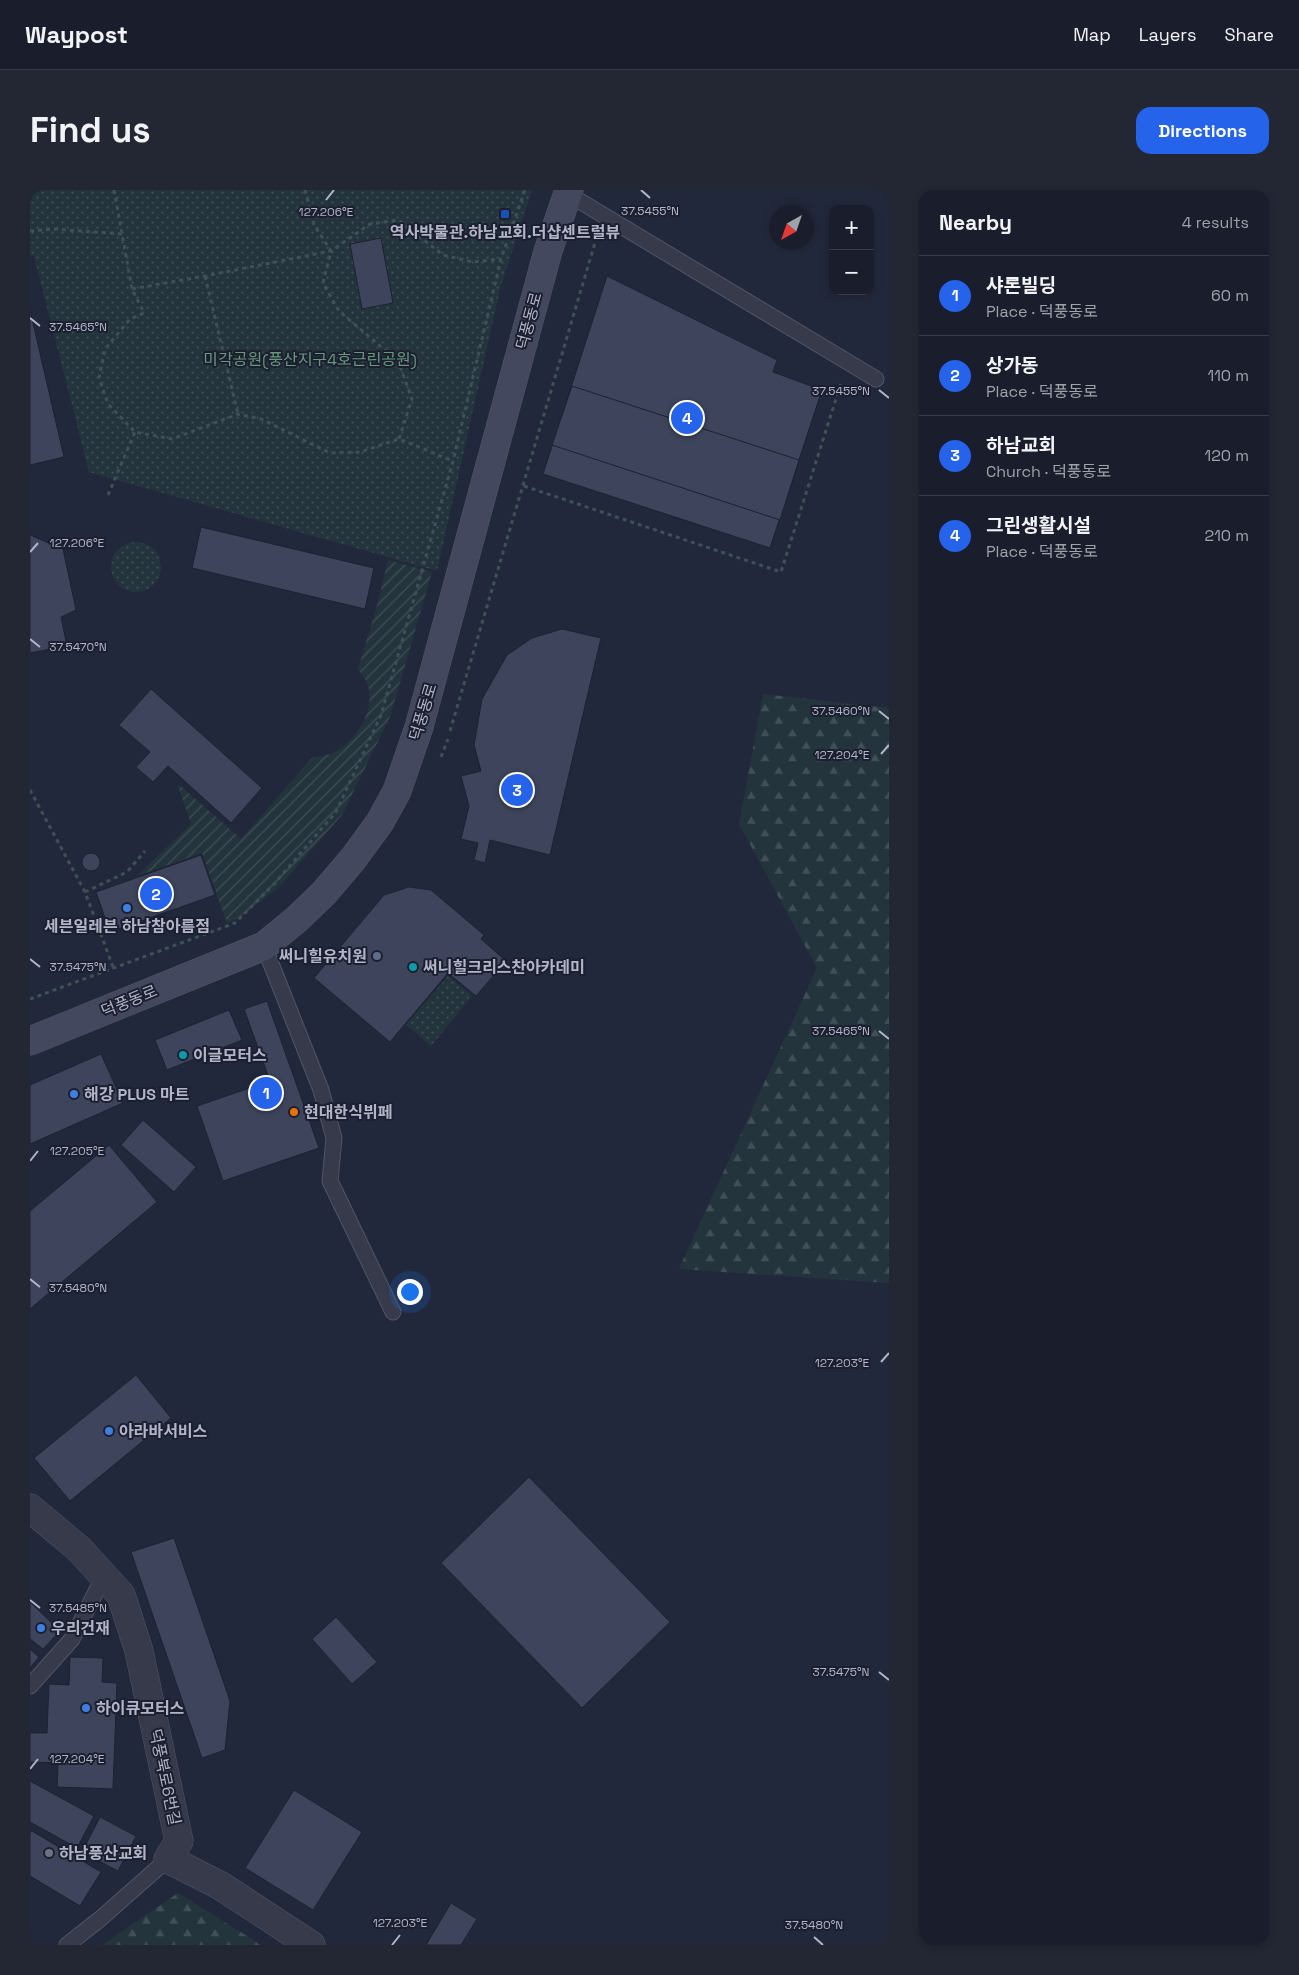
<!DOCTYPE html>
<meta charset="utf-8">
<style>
:root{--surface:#1a1e2c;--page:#232734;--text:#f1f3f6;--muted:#9fa2a9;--line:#383c48;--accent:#2563eb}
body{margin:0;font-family:"Space Grotesk","Noto Sans KR",sans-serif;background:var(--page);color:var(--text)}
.controls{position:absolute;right:15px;top:15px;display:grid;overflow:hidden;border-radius:10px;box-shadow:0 2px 8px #0003}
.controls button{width:45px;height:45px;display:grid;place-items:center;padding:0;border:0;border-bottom:1px solid var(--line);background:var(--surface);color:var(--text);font:25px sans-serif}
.compass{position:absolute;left:739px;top:15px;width:45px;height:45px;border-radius:50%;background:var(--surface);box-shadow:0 2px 8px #0003;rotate:220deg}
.you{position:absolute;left:379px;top:1101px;width:18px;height:18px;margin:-12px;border:4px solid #fff;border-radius:50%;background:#1a73e8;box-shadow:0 0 0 8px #1a73e833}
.badge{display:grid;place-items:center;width:32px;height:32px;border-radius:50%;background:var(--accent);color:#fff;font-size:16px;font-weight:700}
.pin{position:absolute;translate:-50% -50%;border:2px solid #fff;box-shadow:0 1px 5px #0006}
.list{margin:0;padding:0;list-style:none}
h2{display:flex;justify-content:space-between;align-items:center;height:65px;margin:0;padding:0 20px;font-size:21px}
h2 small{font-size:16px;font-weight:400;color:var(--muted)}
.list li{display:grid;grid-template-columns:32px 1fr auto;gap:15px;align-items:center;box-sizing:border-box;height:80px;padding:0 20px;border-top:1px solid var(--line)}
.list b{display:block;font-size:19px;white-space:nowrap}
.list p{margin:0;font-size:16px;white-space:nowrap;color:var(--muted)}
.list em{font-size:16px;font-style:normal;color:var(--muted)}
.map{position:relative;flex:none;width:859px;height:1755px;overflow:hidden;border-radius:15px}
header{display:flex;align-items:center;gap:30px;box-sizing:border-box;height:70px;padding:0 25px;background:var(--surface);border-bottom:1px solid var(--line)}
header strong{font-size:24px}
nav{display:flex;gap:28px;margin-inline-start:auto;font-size:18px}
.intro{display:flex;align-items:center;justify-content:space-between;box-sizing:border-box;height:120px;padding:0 30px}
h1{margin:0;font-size:35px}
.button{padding:12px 22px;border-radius:15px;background:var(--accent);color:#fff;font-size:18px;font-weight:700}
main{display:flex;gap:30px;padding:0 30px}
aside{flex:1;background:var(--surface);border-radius:15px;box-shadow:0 2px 8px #0003}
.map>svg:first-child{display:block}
</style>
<header>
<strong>Waypost</strong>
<nav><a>Map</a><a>Layers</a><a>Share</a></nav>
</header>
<div class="intro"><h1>Find us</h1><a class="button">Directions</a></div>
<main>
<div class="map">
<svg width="859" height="1755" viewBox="0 0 859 1755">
<defs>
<pattern id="forest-firs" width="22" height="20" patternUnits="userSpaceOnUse" patternTransform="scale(1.25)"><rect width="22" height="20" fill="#24343c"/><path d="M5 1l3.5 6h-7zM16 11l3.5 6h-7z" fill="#414f57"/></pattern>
<pattern id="park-dots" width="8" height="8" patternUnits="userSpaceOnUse" patternTransform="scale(1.25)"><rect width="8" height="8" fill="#24343c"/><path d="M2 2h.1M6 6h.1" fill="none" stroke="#414f57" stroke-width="1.8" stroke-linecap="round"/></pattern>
<pattern id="garden-furrows" width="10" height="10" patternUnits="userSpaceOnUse" patternTransform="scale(1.25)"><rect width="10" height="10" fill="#24343c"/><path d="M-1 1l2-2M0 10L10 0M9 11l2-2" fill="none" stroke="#414f57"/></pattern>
</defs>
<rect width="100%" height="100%" fill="#22283b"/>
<g fill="url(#forest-firs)">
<polygon points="733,504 859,518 859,1093 649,1079 787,778 709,634"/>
<polygon points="148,1703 231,1755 72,1755"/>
</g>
<g fill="url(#park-dots)">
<polygon points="0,0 502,0 470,99 407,381 59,282 4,66 0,66"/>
<circle cx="106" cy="377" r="25"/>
<polygon points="418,786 442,806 401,856 376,835"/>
</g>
<path fill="url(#garden-furrows)" d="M 358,370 L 402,382 L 360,527 L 312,625 L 248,698 L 207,729 L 197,733 L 172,663 L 107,686 L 161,634 L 147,593 L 211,649 L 282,568 C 292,566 302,565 311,558 C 330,545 346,516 337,493 C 335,488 331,484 328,479 L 347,416 Z"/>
<g fill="#3e445b" stroke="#1d2132">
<polygon points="351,48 363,113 332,119 320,54"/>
<polygon points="577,86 747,170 743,182 792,200 740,358 513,284"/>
<polygon points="0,120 34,267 0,275"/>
<polygon points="542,196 769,270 750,330 522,255"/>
<polygon points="171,337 344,378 335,419 162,378"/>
<polygon points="0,345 33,359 46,420 31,427 37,456 0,463"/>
<polygon points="532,439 571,448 520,665 460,650 455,673 444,670 448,653 431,649 439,616 431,586 451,581 444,555 452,509 477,465 502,448"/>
<polygon points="121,499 232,598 201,633 138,576 123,592 106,577 120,562 89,535"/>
<circle cx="61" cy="672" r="9"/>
<polygon points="171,665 185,705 80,742 66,702"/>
<polygon points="379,697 401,700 454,745 451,749 476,771 446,806 418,783 360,852 284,788 354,705"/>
<polygon points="237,811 289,958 193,991 167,916 240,891 214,819"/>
<polygon points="199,820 212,850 137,880 125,850"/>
<polygon points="71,864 93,913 0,954 0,895"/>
<polygon points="113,930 166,977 144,1002 91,955"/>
<polygon points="79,955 127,1012 0,1119 0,1021"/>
<polygon points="106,1185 141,1228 40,1311 4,1268"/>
<polygon points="499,1287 640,1432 552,1518 411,1373"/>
<polygon points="144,1348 200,1511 195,1560 172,1568 101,1362"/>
<polygon points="0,1412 30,1441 13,1459 0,1449"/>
<polygon points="306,1427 347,1472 322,1494 282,1449"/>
<polygon points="0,1459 9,1467 0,1478"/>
<polygon points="40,1467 73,1468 72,1492 87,1493 83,1599 27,1597 28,1573 0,1572 0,1543 17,1543 19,1494 39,1495"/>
<polygon points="0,1591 64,1626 47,1658 0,1632"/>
<polygon points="264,1600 332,1642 283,1720 215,1678"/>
<polygon points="70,1627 106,1646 88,1681 52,1662"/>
<polygon points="2,1641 71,1682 50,1716 0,1686 0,1643"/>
<polygon points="421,1713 447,1729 431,1755 396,1755"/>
</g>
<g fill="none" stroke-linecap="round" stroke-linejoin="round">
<g stroke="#515566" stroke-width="17">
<g id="lane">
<polyline points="538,4 846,189"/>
<polyline points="234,756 291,900 304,948 300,991 363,1122"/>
<polyline points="0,1496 42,1449 74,1386"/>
<polyline points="37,1755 70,1729 138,1669"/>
</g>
</g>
<g stroke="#515566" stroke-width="29">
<polyline id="street" points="0,1318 49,1359 91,1405 109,1461 149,1651 138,1669 191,1696 281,1755"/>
</g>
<g stroke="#515566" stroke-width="29">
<polyline id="secondary" points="0,851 234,756 267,729 294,703 323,669 350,632 367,601 389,537 518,61 539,0"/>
</g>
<g stroke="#3f5056" stroke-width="3" stroke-dasharray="4 4" stroke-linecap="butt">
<polyline points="84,0 102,99 114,123 100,129 75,159 69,188 78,214 105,242 142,249 208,224 231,229 300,263 330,262 369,249 423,271"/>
<polyline points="275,0 284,35 301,61 293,93 309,121 368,171 382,209 369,249"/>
<polyline points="0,41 24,39 92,44"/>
<polyline points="175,86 208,224"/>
<polyline points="102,99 175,86 301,61 340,34 368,30 413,65 443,72 471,69"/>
<polyline points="494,296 751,382 811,193"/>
<polyline points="78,305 105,242"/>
<polyline points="420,541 567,46"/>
<polyline points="411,567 418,549"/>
<polyline points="0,600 55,702 83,777"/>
<polyline points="55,702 97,682 115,661"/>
<polyline points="0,809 205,733 245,693 306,622 351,525 423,271 471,69 495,0"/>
</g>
<use href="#lane" stroke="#363a4b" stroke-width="15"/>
<use href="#street" stroke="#363a4b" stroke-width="28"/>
<use href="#secondary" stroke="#44485e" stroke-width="28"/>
</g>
<path fill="none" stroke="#b1b5c7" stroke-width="2" d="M 611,0 L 620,8M 296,10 L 304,0M 0,128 L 10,136M 849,200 L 859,208M 0,362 L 8,353M 0,449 L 10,457M 849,521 L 859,529M 851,564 L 859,555M 0,769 L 10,777M 849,841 L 859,849M 0,971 L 8,961M 0,1089 L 10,1097M 851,1172 L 859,1163M 0,1410 L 10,1418M 849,1482 L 859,1490M 0,1579 L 8,1569M 784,1747 L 793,1755M 362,1755 L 370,1745"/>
<rect fill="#1a4fb4" stroke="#1b1f30" stroke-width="2" x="470" y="19" width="10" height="10" rx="2.5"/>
<g fill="#3f7fe0" stroke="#1b1f30" stroke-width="2">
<circle cx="97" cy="718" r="5"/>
<circle cx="44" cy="904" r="5"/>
<circle cx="79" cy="1241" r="5"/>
<circle cx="11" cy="1438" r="5"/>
<circle cx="56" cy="1518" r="5"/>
</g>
<circle fill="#5c6f8a" stroke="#1b1f30" stroke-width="2" cx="347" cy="766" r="5"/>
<g fill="#0f9aa8" stroke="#1b1f30" stroke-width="2">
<circle cx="383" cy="777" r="5"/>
<circle cx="153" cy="865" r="5"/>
</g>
<circle fill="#e8710a" stroke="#1b1f30" stroke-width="2" cx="264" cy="922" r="5"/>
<circle fill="#6b7280" stroke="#1b1f30" stroke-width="2" cx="19" cy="1663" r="5"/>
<g text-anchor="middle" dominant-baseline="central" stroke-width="4" stroke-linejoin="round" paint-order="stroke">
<g font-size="16" font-weight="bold" fill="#b1b5c7" stroke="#1b1f30" text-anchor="start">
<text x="475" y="42" text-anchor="middle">역사박물관.하남교회.더샵센트럴뷰</text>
<text x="97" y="736" text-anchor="middle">세븐일레븐 하남참아름점</text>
<text x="337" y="766" text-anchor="end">써니힐유치원</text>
<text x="393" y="777">써니힐크리스찬아카데미</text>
<text x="163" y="865">이글모터스</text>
<text x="54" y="904">해강 PLUS 마트</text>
<text x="274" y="922">현대한식뷔페</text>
<text x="89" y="1241">아라바서비스</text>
<text x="21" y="1438">우리건재</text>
<text x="66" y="1518">하이큐모터스</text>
<text x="29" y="1663">하남풍산교회</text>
</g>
<g font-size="16" fill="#b1b5c7" stroke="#1b1f30">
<text transform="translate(499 131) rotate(-75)">덕풍동로</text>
<text transform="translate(393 522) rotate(-73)">덕풍동로</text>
<text transform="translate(99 811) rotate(-22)">덕풍동로</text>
<text transform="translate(135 1587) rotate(78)">덕풍북로6번길</text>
</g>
<g font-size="16" fill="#67987c" stroke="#1b1f30">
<text x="280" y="169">미각공원(풍산지구4호근린공원)</text>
</g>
</g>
<g font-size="12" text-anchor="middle" fill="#b1b5c7" stroke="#1b1f30" stroke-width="4" stroke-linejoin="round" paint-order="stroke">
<text x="620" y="25">37.5455°N</text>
<text x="296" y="26">127.206°E</text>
<text x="48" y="141">37.5465°N</text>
<text x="811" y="205">37.5455°N</text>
<text x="47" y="357">127.206°E</text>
<text x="48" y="461">37.5470°N</text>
<text x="811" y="525">37.5460°N</text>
<text x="812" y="569">127.204°E</text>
<text x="48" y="781">37.5475°N</text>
<text x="811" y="845">37.5465°N</text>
<text x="47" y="965">127.205°E</text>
<text x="48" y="1102">37.5480°N</text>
<text x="812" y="1177">127.203°E</text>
<text x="48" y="1422">37.5485°N</text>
<text x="811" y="1486">37.5475°N</text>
<text x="47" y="1573">127.204°E</text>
<text x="370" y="1737">127.203°E</text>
<text x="784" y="1739">37.5480°N</text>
</g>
</svg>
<div class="controls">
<button>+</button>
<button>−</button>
</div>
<svg class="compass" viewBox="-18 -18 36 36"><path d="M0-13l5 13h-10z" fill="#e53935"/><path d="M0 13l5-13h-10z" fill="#9fa2a9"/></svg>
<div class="you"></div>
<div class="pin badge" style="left:236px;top:903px">1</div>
<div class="pin badge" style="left:126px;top:704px">2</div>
<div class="pin badge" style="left:487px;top:600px">3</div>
<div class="pin badge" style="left:657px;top:228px">4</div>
</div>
<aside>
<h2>Nearby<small>4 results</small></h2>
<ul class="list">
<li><span class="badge">1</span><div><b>샤론빌딩</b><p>Place · 덕풍동로</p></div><em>60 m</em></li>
<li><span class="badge">2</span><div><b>상가동</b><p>Place · 덕풍동로</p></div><em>110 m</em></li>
<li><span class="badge">3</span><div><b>하남교회</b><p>Church · 덕풍동로</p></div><em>120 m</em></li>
<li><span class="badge">4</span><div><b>그린생활시설</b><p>Place · 덕풍동로</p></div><em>210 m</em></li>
</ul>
</aside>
</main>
